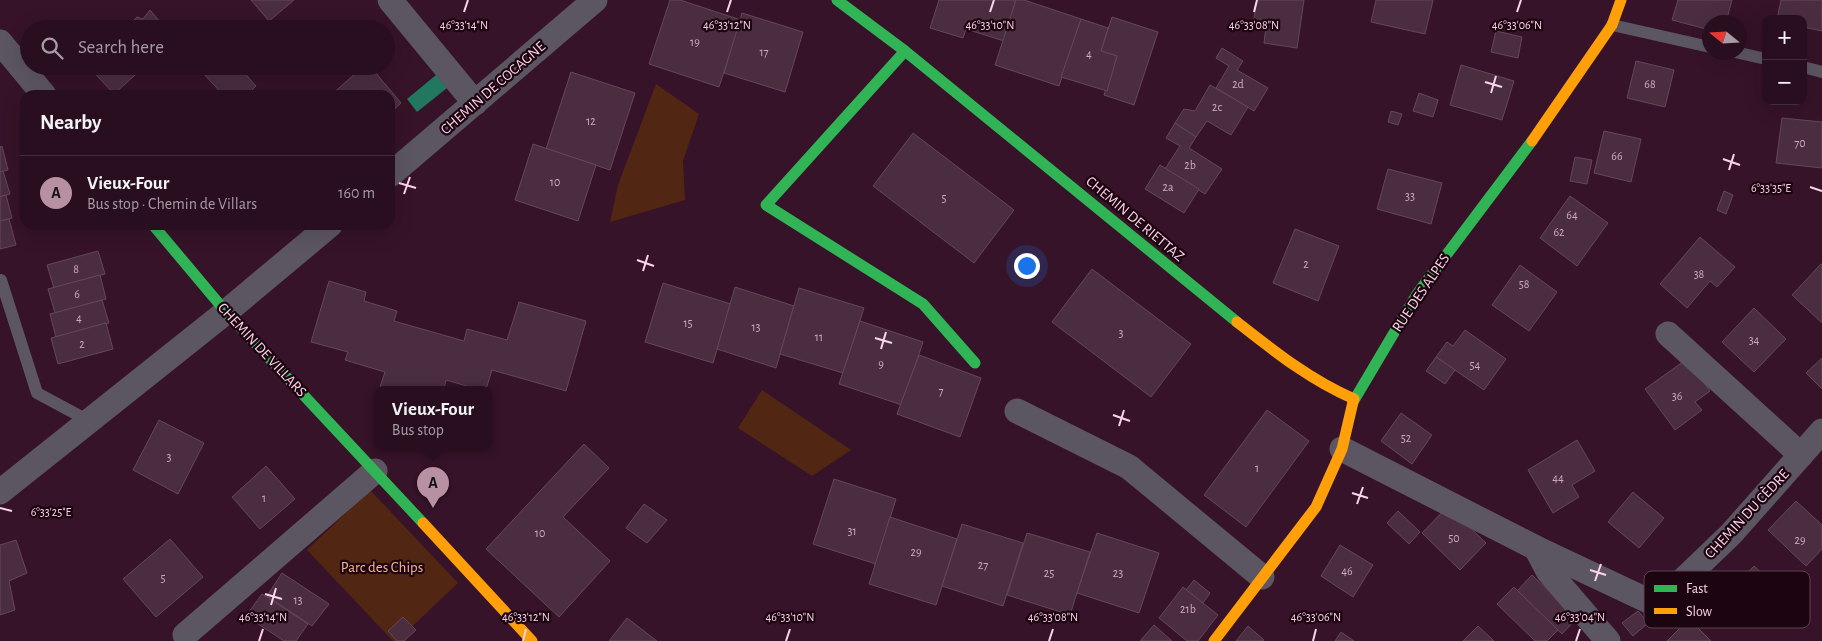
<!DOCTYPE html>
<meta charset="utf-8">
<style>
:root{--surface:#280e1e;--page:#301727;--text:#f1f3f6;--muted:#a59ca4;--line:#442e3c;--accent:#b790a4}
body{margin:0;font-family:"Alegreya Sans",sans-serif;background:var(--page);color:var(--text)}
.controls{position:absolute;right:15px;top:15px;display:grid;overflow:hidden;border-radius:10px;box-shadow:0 5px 20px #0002}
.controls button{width:45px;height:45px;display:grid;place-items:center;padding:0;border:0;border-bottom:1px solid var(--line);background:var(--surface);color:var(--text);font:25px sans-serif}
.compass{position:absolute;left:1702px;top:15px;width:45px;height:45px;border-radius:50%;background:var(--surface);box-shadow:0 5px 20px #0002;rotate:288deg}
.you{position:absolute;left:1026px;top:265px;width:18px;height:18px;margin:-12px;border:4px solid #fff;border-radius:50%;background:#1a73e8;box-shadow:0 0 0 8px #1a73e833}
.badge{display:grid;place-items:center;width:32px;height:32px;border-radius:50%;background:var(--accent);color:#111;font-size:16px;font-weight:700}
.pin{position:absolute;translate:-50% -41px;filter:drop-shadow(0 1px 2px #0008)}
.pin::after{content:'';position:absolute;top:26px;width:18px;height:15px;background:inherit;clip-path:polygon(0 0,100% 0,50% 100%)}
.popup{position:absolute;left:374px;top:386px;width:118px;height:65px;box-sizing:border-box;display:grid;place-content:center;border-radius:10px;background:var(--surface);filter:drop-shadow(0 1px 4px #0005);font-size:16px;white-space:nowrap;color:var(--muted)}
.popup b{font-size:19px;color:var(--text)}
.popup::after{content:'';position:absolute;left:50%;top:100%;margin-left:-10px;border:10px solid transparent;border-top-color:var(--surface)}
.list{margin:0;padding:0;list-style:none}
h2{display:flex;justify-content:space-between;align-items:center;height:65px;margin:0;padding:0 20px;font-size:21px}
h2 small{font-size:16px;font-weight:400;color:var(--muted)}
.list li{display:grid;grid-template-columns:32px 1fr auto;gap:15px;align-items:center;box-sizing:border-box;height:75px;padding:0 20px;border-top:1px solid var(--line)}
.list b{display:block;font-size:19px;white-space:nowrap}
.list p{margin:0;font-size:16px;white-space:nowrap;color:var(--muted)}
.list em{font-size:16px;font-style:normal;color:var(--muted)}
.icon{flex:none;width:28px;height:28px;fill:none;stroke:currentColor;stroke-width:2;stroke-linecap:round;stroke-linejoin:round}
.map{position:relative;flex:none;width:1822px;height:641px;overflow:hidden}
.search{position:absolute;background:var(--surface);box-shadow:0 5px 20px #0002;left:20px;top:20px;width:375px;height:55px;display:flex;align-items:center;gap:12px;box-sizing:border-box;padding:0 18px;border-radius:28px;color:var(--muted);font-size:19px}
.panel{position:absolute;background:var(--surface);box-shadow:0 5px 20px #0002;left:20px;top:90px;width:375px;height:140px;border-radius:15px}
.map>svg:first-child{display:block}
</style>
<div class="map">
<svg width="1822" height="641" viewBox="0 0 1822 641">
<rect width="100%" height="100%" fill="#361328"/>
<g fill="#512612">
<polygon points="656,84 699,114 683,161 685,200 610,222 618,185"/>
<polygon points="762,390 851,450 812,476 738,428"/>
<polygon points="370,490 458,583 397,641 393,641 307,550"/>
</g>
<polygon fill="#227760" points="436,75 447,88 417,112 407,99"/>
<g fill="#4a2e3f" stroke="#654758">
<polygon points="251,0 294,0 269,21"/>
<polygon points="670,0 680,0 741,20 719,87 649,64"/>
<polygon points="939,0 1016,0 1004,41 966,29 963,38 930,28"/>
<polygon points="1016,0 1024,0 1081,19 1059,86 995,65"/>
<polygon points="1257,0 1304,0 1297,48 1264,43 1266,26 1253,24"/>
<polygon points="1376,0 1433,0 1425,34 1371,22"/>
<polygon points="1678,0 1732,0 1726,22 1710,22 1710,30 1672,20"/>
<polygon points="1781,0 1822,0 1822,31 1803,27 1803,19 1777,19"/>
<polygon points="150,10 166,29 131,29 133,27 130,24 137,17 143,19"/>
<polygon points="742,13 803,32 785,92 724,73"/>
<polygon points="1112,17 1158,32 1134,105 1104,95 1117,56 1101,51"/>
<polygon points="1081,19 1108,28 1101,51 1117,56 1107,91 1061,77"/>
<polygon points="1496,31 1522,37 1518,58 1491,52"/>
<polygon points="1222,48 1243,61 1237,70 1268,88 1254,111 1216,88 1229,66 1216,58"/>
<polygon points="1636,61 1674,70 1665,107 1627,98"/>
<polygon points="1461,65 1514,81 1502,120 1450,105"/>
<polygon points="88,66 143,66 144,67 114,94"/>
<polygon points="143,66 157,66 148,73"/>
<polygon points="210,66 238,66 256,86 252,90 256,95 223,95 203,73"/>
<polygon points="364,66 370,66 401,103 390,113 390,95 331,95"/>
<polygon points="571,72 635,93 610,170 546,149"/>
<polygon points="1210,85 1248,107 1231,135 1207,121 1196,137 1175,123 1184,109 1195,111"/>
<polygon points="1419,93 1438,100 1433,117 1413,111"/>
<polygon points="1391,111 1402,114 1398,125 1388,122"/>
<polygon points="1782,118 1822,122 1822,168 1776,163"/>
<polygon points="1175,123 1196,137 1189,148 1222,169 1205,194 1165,169 1180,146 1166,138"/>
<polygon points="1604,131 1641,139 1631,182 1594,173"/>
<polygon points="913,133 1014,210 974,263 873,186"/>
<polygon points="533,144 596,165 578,221 515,200"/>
<polygon points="2,146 8,170 0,172 0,147"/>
<polygon points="1575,157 1592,160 1587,184 1570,181"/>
<polygon points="1160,165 1199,189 1184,213 1145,189"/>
<polygon points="1388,169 1442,183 1431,224 1377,209"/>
<polygon points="3,171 10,194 0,197 0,172"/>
<polygon points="1724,191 1733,195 1726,214 1717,210"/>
<polygon points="6,195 12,218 0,221 0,197"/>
<polygon points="1570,196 1608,223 1577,266 1540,238"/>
<polygon points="9,219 16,245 0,249 0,221"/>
<polygon points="1295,229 1339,246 1318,301 1273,283"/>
<polygon points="1700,237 1735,267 1717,287 1710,281 1687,308 1660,284"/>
<polygon points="98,251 105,274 54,288 47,265"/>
<polygon points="1821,264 1822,264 1822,323 1792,295"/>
<polygon points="1520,265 1557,292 1529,331 1492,305"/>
<polygon points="1092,269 1191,344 1151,397 1052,322"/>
<polygon points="100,275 106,299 55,313 48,289"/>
<polygon points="329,281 366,292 364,301 397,311 394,321 464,341 467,329 507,340 519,302 586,321 566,391 492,370 486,389 477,389 446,380 444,389 389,389 380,387 385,372 345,360 348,352 311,342"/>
<polygon points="663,283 731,304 713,363 645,342"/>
<polygon points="735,287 794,306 776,368 717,349"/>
<polygon points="799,288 864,308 843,373 780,354"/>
<polygon points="102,300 109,323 56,337 50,314"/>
<polygon points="1754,308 1786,339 1754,372 1722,342"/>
<polygon points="860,321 923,342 902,405 839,384"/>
<polygon points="106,323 113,349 58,364 51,338"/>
<polygon points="1465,330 1506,359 1484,390 1436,357 1447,342 1453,346"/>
<polygon points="919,355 981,378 960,437 897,414"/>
<polygon points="1436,357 1455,370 1445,384 1426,371"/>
<polygon points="1822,358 1822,389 1806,373"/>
<polygon points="1687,359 1710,391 1695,402 1702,410 1675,430 1645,389"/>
<polygon points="1267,410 1309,441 1246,527 1204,495"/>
<polygon points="1401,413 1432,435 1412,464 1381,441"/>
<polygon points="159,420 204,443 178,494 133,470"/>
<polygon points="1577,440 1595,471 1572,485 1579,497 1553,513 1528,470"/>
<polygon points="584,444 609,468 563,517 610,561 559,617 486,549"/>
<polygon points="266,466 295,499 260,529 232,497"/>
<polygon points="834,479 896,499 876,564 813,544"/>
<polygon points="1633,492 1664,518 1639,548 1608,522"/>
<polygon points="1796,501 1822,525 1822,549 1806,566 1768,530"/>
<polygon points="644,504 667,520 647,543 626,528"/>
<polygon points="1448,506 1486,543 1460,570 1422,533"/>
<polygon points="1398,511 1420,532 1409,544 1387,523"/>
<polygon points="890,517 957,539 936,605 869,584"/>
<polygon points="962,524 1023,543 1003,606 942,586"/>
<polygon points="1027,533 1090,552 1070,615 1007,595"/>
<polygon points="1097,533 1159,553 1139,613 1077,593"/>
<polygon points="170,539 203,577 156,617 123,579"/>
<polygon points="16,540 27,573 9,581 15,610 0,615 0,545"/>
<polygon points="1340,545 1373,565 1353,597 1321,576"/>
<polygon points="1754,566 1785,595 1753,628 1723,599"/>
<polygon points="282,573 329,604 312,626 267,596"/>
<polygon points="1532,575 1577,618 1562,634 1517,591"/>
<polygon points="1194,580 1210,593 1203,603 1186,590"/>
<polygon points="1183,587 1218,615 1198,641 1187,641 1159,618"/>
<polygon points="1514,587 1558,630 1547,641 1535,641 1497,604"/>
<polygon points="262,594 308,624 296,641 284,641 246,616"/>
<polygon points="1638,611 1648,623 1633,636 1622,623"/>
<polygon points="403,617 416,630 404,641 397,641 388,631"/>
<polygon points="627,618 657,641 609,641"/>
<polygon points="1689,619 1711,641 1667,641"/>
<polygon points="1154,625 1172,641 1140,641"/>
<polygon points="1248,626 1264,640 1263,641 1236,641"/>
<polygon points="1478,626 1494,641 1463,641"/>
<polygon points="1341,632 1354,641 1335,641"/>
</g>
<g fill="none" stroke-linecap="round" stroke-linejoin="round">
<g stroke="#5c5662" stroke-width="12">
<polyline points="1612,25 1710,47"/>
<polyline points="1735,52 1766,59"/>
<polyline points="1803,67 1822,72"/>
<polyline points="1,280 37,393 91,422"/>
</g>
<g stroke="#5c5662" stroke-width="25">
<polyline points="390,0 475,103"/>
<polyline points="0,42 44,95"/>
<polyline points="390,175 595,0"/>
<polyline points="1668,334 1801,455"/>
<polyline points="1017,411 1129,467 1262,577"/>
<polyline points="1342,449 1536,548 1548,571 1608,641"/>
<polyline points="0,492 226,312 330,225"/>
<polyline points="1536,548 1657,605 1731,534 1822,431"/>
<polyline points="185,635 375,471"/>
</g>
<g stroke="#30b455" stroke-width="11">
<polyline points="837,0 905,51 1237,322"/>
<polyline points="905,51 766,205 923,304 975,363"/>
<polyline points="153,225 226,312 423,523"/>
<polyline points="1353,402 1417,294 1532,141"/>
</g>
<g stroke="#ff9f0a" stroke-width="11">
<polyline points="1532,141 1612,25 1621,0"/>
<path d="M 1237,322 C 1274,351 1310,380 1354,399"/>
<polyline points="423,523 532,641"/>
<polyline points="1214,641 1316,507 1342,449 1353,402"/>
</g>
</g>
<path fill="none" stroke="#fcd4e7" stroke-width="2" d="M 464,12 L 468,0M 727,12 L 731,0M 990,12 L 994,0M 1254,12 L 1257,0M 1517,12 L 1521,0M 1485,82 L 1502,87M 1491,93 L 1496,76M 1723,159 L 1740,165M 1729,170 L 1734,154M 399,183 L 416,188M 1810,187 L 1822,191M 404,194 L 410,177M 637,260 L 654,266M 643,271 L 648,255M 875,338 L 892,343M 881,349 L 886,332M 1113,415 L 1130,421M 1119,426 L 1124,410M 1352,493 L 1368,498M 1357,504 L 1363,487M 0,508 L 12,511M 1590,570 L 1606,575M 1595,581 L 1601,564M 265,594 L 282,599M 271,605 L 276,588M 259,641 L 263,629M 523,641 L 526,629M 786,641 L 790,629M 1049,641 L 1053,629M 1313,641 L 1316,629M 1576,641 L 1580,629"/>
<g text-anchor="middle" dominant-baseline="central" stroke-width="4.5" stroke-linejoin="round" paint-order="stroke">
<g font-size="12" fill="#d0aabd">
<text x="695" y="42">19</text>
<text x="764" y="52">17</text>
<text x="1089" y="54">4</text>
<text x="1238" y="84">2d</text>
<text x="1650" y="84">68</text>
<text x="1217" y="107">2c</text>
<text x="591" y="121">12</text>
<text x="1800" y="143">70</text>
<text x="1617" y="156">66</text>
<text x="1190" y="165">2b</text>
<text x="555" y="182">10</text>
<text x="1168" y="187">2a</text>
<text x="1410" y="196">33</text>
<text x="944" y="198">5</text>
<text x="1572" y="215">64</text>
<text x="1559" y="232">62</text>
<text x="1306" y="264">2</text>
<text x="76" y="269">8</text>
<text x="1699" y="274">38</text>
<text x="1524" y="284">58</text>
<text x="77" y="294">6</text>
<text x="79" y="318">4</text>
<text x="688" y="323">15</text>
<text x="756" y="327">13</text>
<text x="1121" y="333">3</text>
<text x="819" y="337">11</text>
<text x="1754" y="340">34</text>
<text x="82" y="344">2</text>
<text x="881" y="364">9</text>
<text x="1475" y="365">54</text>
<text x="941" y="391">7</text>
<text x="1677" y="396">36</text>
<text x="1406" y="438">52</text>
<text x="169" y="457">3</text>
<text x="1257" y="468">1</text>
<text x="1558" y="478">44</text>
<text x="264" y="498">1</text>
<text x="852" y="531">31</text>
<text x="540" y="533">10</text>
<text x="1454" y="538">50</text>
<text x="1800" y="540">29</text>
<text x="916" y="552">29</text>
<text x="983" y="565">27</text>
<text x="1347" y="571">46</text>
<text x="1049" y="573">25</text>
<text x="1118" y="573">23</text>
<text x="163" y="578">5</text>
<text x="298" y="600">13</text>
<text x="1188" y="609">21b</text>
</g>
<g font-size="15" fill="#fcd4e7" stroke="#1c0411">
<text transform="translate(493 88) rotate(-41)">CHEMIN DE COCAGNE</text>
<text transform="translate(1135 219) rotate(40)">CHEMIN DE RIETTAZ</text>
<text transform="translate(1421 293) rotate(-56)">RUE DES ALPES</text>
<text transform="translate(262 350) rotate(47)">CHEMIN DE VILLARS</text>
<text transform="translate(1747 514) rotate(-47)">CHEMIN DU CÈDRE</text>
</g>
<g font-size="15" fill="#f9b693" stroke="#1c0411">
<text x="382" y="567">Parc des Chips</text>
</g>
</g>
<rect x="1644" y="571" width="166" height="57" rx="8" fill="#1c0411" stroke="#5f4251" stroke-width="1"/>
<rect x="1654" y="585" width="23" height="7" fill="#30b455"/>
<rect x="1654" y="608" width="23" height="6" fill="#ff9f0a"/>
<g font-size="14" fill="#fcd4e7">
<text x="1686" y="593">Fast</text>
<text x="1686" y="616">Slow</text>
</g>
<g font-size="12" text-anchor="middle" fill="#fcd4e7" stroke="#1c0411" stroke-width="4.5" stroke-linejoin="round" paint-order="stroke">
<text x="464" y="29">46°33'14"N</text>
<text x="727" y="29">46°33'12"N</text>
<text x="990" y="29">46°33'10"N</text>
<text x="1254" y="29">46°33'08"N</text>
<text x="1517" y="29">46°33'06"N</text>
<text x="1771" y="192">6°33'35"E</text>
<text x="51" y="516">6°33'25"E</text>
<text x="263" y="621">46°33'14"N</text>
<text x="526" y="621">46°33'12"N</text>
<text x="790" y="621">46°33'10"N</text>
<text x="1053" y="621">46°33'08"N</text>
<text x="1316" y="621">46°33'06"N</text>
<text x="1580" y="621">46°33'04"N</text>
</g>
</svg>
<div class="controls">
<button>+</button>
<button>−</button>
</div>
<svg class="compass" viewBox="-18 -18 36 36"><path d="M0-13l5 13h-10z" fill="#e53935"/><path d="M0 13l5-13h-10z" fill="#a59ca4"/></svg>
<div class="you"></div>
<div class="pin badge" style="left:433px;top:508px">A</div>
<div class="popup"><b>Vieux-Four</b>Bus stop</div>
<div class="search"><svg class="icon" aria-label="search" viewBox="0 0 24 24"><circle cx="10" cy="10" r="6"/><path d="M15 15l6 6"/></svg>Search here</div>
<section class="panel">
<h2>Nearby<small></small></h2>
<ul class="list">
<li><span class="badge">A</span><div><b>Vieux-Four</b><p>Bus stop · Chemin de Villars</p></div><em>160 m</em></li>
</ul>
</section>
</div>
